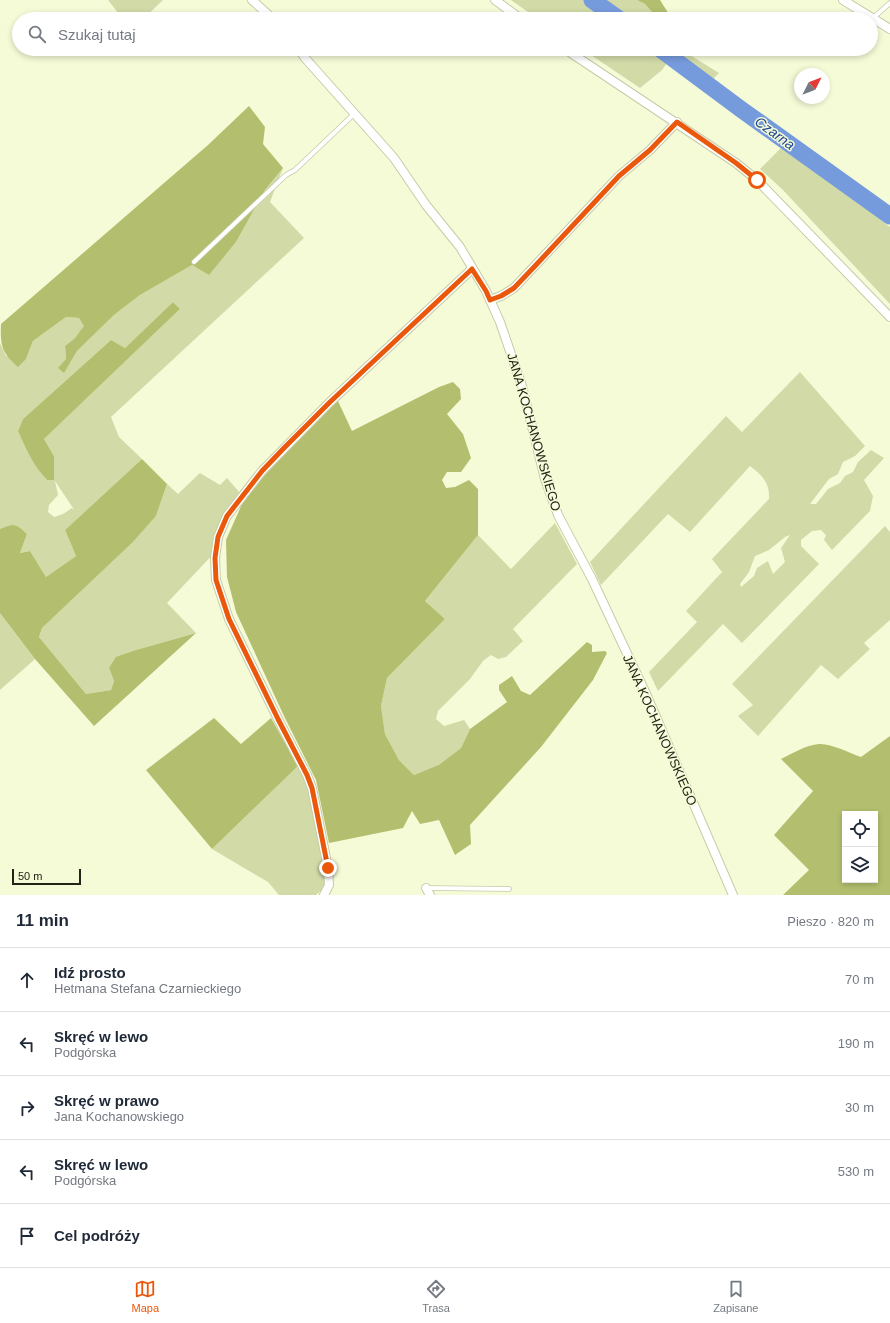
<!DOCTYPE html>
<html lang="pl">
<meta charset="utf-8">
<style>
:root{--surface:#fff;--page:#f2f2f3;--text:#1f2937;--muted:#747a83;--line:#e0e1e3;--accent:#ea580c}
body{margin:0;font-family:Helvetica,sans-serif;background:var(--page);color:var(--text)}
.controls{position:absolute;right:12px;bottom:12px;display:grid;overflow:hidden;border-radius:0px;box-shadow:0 2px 6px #0003}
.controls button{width:36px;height:36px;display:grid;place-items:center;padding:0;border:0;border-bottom:1px solid var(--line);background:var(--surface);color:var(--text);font:20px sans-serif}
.compass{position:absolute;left:794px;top:68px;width:36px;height:36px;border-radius:50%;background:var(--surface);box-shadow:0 2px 6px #0003;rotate:48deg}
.scale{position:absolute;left:12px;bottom:10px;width:69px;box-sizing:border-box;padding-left:4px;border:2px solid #222416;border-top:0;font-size:11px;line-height:14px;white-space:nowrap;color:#222416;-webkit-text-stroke:3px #f5fbd7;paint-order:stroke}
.stop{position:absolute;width:12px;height:12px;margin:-9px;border:3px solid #ea580c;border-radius:50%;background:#fff}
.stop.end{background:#ea580c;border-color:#fff;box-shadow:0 1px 4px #0008}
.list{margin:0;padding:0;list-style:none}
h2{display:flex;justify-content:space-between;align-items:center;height:52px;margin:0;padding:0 16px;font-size:17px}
h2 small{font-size:13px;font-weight:400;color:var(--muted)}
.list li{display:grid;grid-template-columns:26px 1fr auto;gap:12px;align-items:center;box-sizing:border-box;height:64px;padding:0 16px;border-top:1px solid var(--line)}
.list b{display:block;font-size:15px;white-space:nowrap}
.list p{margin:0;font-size:13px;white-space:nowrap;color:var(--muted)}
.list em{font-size:13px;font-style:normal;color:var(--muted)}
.icon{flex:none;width:22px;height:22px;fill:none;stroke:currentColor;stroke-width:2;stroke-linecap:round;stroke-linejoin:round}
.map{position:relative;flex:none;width:890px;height:895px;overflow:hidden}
.search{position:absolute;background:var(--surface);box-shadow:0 2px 6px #0003;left:12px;right:12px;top:12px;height:44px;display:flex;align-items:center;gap:10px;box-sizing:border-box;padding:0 14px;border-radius:22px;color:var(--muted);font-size:15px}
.sheet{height:372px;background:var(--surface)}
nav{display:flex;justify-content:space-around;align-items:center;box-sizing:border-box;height:56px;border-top:1px solid var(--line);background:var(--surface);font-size:11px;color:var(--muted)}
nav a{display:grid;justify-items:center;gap:2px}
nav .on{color:var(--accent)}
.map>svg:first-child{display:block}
</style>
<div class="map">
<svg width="890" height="895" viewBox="0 0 890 895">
<rect width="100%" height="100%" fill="#f5fbd7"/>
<g fill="#d2daa8" fill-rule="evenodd">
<polygon points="108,0 163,0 143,19 123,19"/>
<polygon points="511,0 588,0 614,19 538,19"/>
<polygon points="597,0 637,0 645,4 658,19 623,19"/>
<polygon points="582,49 655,49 670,59 662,70 640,88"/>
<polygon points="665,49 680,49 719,73 709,83"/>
<polygon points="785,144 890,227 890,304 782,189 760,169"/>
<path d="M 283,168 L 270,202 L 304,238 L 111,417 L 119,437 L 142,459 L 65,530 L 76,556 L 46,577 L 30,551 L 20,553 L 27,534 C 16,523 14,523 0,529 L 0,343 L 6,356 L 26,359 L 33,341 L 66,317 L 79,318 L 85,326 L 75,338 L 65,346 L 66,359 L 64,372 L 77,351 L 114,315 L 140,295 L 192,265 L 209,274 L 236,242 L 265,190 ZM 173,302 L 180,309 L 44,439 L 54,456 L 54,479 L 47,480 C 33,466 26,449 18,431 L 23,419 L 111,340 L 125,348 ZM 55,481 L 75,511 L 72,508 L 63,514 L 54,517 L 48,512 L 49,505 L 58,495 Z"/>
<path d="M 800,372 L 865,446 L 855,456 L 843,462 L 838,474 L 829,479 L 810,504 L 816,504 L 828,489 L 840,483 L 845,476 L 853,472 L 858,462 L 871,450 L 884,458 L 864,480 L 873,496 L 870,511 L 832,550 L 824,540 L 826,535 L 821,530 L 812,531 L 801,540 L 801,546 L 819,564 L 742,643 L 723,624 L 658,691 L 649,672 L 697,622 L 686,611 L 722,572 L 712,559 L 769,499 C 770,483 762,475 750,466 L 690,532 L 668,514 L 601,585 L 590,562 L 726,416 L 742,432 ZM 790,535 L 781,548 L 785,562 L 773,574 L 768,561 L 757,568 L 754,576 L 741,587 L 740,584 L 749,572 L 755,556 L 769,550 L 785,537 Z"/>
<polygon points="200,473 220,485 227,478 240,493 231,505 217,550 167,603 196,633 136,650 109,668 114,681 111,690 86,694 39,637 42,628 133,542 156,516 167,484 178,494"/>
<polygon points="555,523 577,564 513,629 523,641 506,657 498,659 491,655 483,661 470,679 438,711 436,719 444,726 464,720 470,729 461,748 439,766 414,775 399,760 385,734 381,706 387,678 445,619 425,601 478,535 511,569"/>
<polygon points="885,526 890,532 890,620 864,643 870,649 838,679 821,665 758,736 738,716 753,705 732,684"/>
<polygon points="0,613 35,659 0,690"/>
<polygon points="298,766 309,781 329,876 326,886 316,895 279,895 268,882 212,849"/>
</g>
<g fill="#b3bf6e" fill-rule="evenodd">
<polygon points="637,0 660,0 672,19 658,19 645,4"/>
<path d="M 249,106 L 265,127 L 263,144 L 283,168 L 265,190 L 236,242 L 209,275 L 192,265 L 140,295 L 114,315 L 77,351 L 64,373 L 58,368 L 66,359 L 65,346 L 75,338 L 84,326 L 79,318 L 66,317 L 33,341 L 26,359 L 18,367 C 2,353 0,346 1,324 L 208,145 Z"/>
<path d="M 173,302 L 180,309 L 44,439 L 54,456 L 54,480 L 47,480 C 33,466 26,449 18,431 L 23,419 L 111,340 L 125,348 Z"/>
<polygon points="453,382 460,389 461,399 447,414 463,434 471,458 461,472 447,472 442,480 446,488 455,487 469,480 478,489 478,535 425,601 445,619 387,678 381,706 385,734 399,760 414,775 439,765 461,748 470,729 507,702 499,690 499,685 512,676 521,691 530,695 587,642 592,645 592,652 605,651 607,653 593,680 541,747 470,825 471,844 455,855 439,820 420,824 412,811 403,828 329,843 316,780 284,716 236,612 227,577 226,540 246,495 337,399 352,431 439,387"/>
<path d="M 142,459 L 167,484 L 156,516 L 133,542 L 42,628 L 39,637 L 86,694 L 111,690 L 114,681 L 109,668 L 116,657 L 136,650 L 196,633 L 94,726 L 35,659 L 0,613 L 0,529 C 14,523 16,523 27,534 L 20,553 L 30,551 L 46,577 L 76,556 L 65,530 Z"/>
<polygon points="214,718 241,744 271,718 298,766 212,849 146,770"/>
<path d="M 890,736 L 890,895 L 783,895 L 809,870 L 774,835 L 813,791 L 781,759 C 793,753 806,745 819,744 C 830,743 850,753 861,757 ZM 845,814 L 875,814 L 875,880 L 845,880 Z"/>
</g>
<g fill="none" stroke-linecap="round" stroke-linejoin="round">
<g stroke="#769bdd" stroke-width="17">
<polyline points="592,0 619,19"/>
<polyline points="660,49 742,110 890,216"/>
</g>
<g stroke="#c5cca8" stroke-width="5.5">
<g id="service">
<polyline points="873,18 890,3"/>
<polyline points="194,262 286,175 295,170 354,114"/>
<polyline points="426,888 509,889"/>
</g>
</g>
<g stroke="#c5cca8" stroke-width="10">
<g id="minor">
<polyline points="252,0 273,19"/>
<polyline points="495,0 521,19"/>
<polyline points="843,0 890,29"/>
<polyline points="299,49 305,58 394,158 426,205 460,247 486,291 500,322 522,386 545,479 558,515 592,579 647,696 733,895"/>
<polyline points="565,49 736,163 757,180 890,317"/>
<polyline points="490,300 501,296 514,288 619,176 650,150 677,122"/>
<polyline points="426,888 430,895"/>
<polyline points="324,895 329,885 328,868 312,788 307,775 278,719 229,619 216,580 215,558 218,537 227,516 262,471 330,402 472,269"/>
</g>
</g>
<use href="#service" stroke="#fff" stroke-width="4"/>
<use href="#minor" stroke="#fff" stroke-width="8"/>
</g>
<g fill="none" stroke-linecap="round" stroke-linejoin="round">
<polyline stroke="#ea580c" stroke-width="5" points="328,868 312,788 307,775 278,719 229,619 216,580 215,558 218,537 227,516 262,471 284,448 330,402 472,269 486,291 490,300 501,296 514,288 535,266 619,176 650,150 677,122 736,163 757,180"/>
</g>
<g text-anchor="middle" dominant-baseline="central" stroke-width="3" stroke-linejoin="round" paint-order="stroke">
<g font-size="13" fill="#222416" stroke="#f5fbd7">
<text transform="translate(534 432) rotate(74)">JANA KOCHANOWSKIEGO</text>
<text transform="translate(660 730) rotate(66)">JANA KOCHANOWSKIEGO</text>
</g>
<g font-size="14" font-style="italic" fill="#1c4592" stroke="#f5fbd7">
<text transform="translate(775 133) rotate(36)">Czarna</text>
</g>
</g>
</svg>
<div class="controls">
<button><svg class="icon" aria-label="locate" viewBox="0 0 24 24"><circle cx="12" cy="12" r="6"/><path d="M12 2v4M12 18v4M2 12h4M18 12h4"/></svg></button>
<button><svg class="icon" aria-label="layers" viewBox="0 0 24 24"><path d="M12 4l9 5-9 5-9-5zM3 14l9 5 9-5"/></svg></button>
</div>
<svg class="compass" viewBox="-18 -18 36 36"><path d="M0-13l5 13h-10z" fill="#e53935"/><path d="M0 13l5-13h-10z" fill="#747a83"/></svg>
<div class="scale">50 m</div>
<div class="stop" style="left:757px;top:180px"></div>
<div class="stop end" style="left:328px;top:868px"></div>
<div class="search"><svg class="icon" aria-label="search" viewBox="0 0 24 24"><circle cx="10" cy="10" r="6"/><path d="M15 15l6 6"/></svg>Szukaj tutaj</div>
</div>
<section class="sheet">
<h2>11 min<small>Pieszo · 820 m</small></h2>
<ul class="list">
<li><svg class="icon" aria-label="ahead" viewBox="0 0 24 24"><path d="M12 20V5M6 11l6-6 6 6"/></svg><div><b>Idź prosto</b><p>Hetmana Stefana Czarnieckiego</p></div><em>70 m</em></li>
<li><svg class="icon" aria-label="left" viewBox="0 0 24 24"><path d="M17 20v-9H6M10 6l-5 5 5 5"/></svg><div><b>Skręć w lewo</b><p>Podgórska</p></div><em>190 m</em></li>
<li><svg class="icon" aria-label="right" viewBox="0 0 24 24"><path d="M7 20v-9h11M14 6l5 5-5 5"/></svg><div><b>Skręć w prawo</b><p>Jana Kochanowskiego</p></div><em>30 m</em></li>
<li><svg class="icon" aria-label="left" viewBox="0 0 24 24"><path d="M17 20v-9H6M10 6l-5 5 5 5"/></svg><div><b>Skręć w lewo</b><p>Podgórska</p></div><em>530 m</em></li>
<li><svg class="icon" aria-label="arrive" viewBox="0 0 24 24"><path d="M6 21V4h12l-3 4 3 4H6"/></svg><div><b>Cel podróży</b></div></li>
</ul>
</section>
<nav>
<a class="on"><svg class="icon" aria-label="map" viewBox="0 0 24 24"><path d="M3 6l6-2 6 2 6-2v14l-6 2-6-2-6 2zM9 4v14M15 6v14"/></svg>Mapa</a>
<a><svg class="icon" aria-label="directions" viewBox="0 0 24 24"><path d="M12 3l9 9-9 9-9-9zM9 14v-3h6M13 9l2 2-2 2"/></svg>Trasa</a>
<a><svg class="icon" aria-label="saved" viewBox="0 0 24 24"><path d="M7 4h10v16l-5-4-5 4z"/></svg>Zapisane</a>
</nav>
